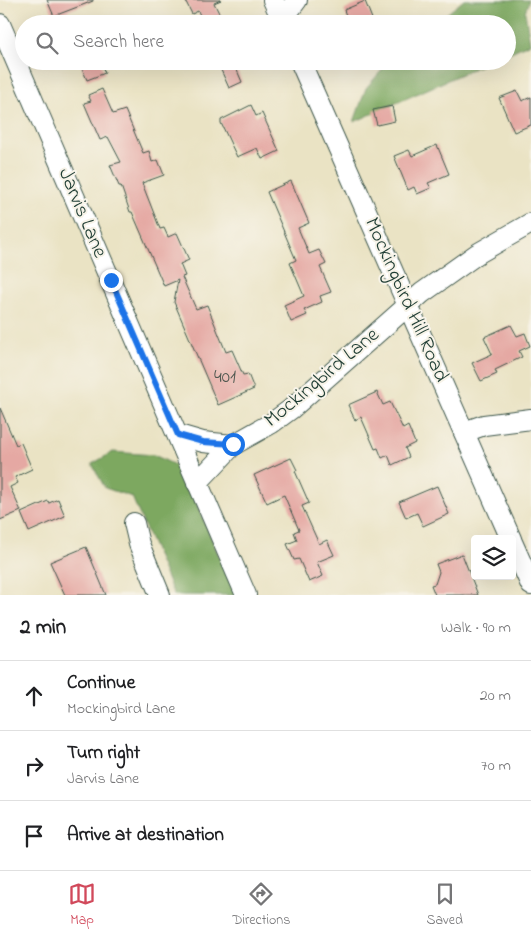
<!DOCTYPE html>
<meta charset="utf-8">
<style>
:root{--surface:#fff;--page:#f2f2f2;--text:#202124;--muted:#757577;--line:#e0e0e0;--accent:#d1495b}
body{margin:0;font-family:"Indie Flower",sans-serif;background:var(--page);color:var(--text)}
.controls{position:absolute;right:15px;bottom:15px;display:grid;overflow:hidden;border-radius:5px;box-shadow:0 5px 20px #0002}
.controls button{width:45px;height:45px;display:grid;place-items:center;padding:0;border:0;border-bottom:1px solid var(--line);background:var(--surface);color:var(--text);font:25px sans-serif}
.stop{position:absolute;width:15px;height:15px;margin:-11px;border:4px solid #1a73e8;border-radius:50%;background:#fff}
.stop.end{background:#1a73e8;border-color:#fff;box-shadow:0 1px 5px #0008}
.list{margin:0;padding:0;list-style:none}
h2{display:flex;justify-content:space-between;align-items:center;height:65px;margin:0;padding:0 20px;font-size:21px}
h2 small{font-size:16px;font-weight:400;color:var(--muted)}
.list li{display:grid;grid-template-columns:32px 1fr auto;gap:15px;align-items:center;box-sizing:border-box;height:70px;padding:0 20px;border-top:1px solid var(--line)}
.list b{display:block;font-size:19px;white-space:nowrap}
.list p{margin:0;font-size:16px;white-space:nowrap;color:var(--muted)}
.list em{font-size:16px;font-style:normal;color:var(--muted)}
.icon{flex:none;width:28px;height:28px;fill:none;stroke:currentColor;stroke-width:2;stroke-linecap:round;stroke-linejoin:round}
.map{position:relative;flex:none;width:531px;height:595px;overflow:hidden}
.search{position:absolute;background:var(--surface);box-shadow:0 5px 20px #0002;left:15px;right:15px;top:15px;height:55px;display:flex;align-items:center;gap:12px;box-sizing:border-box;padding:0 18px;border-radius:28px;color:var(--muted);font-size:19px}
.sheet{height:275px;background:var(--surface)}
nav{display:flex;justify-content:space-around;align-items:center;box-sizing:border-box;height:70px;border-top:1px solid var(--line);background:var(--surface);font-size:14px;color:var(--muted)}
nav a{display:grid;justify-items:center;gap:2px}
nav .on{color:var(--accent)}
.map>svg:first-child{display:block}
</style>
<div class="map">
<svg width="531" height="595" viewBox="0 0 531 595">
<rect width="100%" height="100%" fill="#f7f3e8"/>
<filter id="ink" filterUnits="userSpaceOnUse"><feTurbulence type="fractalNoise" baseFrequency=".02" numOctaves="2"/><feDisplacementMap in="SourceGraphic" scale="10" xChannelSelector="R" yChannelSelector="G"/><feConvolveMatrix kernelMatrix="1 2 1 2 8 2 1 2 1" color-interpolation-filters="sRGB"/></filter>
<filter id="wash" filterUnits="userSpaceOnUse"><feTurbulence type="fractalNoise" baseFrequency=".0096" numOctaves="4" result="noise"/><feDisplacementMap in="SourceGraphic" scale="20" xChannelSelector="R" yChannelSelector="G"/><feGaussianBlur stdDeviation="1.12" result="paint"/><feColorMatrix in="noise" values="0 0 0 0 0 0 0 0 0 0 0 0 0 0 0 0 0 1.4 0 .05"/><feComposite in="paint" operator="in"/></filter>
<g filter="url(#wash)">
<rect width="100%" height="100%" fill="#eae3c4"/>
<g fill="#7da860" stroke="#4e724a">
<polygon points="464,0 529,0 525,12 530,43 507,54 507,24 434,24"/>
<polygon points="390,61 490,61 354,122 366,88"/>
<polygon points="113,452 154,455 181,468 236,595 174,595 132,497 105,488 92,464"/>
</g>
<g id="blocks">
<g fill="#e5a8a3">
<polygon points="47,0 93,0 93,1 54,16"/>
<polygon points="185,0 221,0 214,3 221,17 204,24 198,11 192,14"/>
<polygon points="365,1 374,24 349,24 344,10"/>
<polygon points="79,61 100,61 105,73 87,80"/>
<polygon points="217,61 233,61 242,82 229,88"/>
<polygon points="102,89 113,114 125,110 143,153 149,151 152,162 158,160 164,175 142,183 160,229 164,228 168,237 177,233 189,260 180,264 185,276 182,277 196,309 207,305 226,352 232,350 243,375 248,374 254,389 218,405 174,302 178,280 164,286 132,212 130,212 121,186 119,186 110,165 121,162 108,137 100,140 84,103 91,101 88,95"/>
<polygon points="517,91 522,101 531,97 531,125 514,132 499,98"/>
<polygon points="251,105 256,116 262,113 279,151 262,159 257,148 237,157 221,123 221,120"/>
<polygon points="392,106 395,121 377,125 373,110"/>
<polygon points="437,145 449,174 428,183 431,188 417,194 414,187 408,190 394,156 409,150 412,156"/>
<polygon points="291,181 309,223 298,228 309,254 319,250 326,264 320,267 331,292 320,296 322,302 304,310 307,315 291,322 284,305 304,296 290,263 296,260 267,192"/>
<polygon points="511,325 517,336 525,333 530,346 519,351 522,357 495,370 497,374 481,381 472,363 492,354 484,337"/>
<polygon points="377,392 383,405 390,402 403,429 408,426 415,443 405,448 409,457 392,465 388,455 382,458 378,448 375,449 361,417 355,420 348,405"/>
<polygon points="0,408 16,445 21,443 32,469 15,477 18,483 10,487 21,511 0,520"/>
<polygon points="291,458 297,470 295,471 309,503 302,506 319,544 327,540 334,555 317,562 323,576 309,582 299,559 294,560 287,544 297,540 294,532 299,530 284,495 267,503 254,475"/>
<polygon points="437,486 449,514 423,526 417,513 406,518 399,502"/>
<polygon points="58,499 65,516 29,532 21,513 48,501 49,503"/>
<polygon points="86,547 106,595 65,595 50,562"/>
<polygon points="462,554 478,595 435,595 431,585 435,584 439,572 436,564"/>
</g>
</g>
</g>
<g filter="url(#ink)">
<use href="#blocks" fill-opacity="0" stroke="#3d564a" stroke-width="1"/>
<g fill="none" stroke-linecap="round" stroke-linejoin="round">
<g stroke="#3d564a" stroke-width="22">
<g id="minor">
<polyline points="273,0 284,24"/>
<polyline points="282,20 297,0"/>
<polyline points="0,24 246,595"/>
<polyline points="300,61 511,539"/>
<polyline points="464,432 484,425 531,419"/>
<polyline points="179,435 203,442 233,445"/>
<polyline points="197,483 233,445 272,423 291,409 422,293 477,254 531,223"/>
<polyline points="134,523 139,544 160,595"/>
<polyline points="512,542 531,585"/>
</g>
</g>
<use href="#minor" stroke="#fff" stroke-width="20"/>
</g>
</g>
<g fill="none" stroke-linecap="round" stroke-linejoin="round" filter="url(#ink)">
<polyline stroke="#1a73e8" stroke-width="6" points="111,280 178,435 203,442 233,444"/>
</g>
<g text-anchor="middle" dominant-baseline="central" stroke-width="4" stroke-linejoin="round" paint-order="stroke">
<g font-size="19" fill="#505850">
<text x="225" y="377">401</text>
</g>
<g font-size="21" fill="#1f3d34" stroke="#f7f3e8">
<text transform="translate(82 213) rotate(67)">Jarvis Lane</text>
<text transform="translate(406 300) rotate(66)">Mockingbird Hill Road</text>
<text transform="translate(322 378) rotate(-40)">Mockingbird Lane</text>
</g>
</g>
</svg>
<div class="controls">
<button><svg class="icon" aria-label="layers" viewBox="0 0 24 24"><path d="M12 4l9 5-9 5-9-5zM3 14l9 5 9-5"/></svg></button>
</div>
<div class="stop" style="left:233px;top:444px"></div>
<div class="stop end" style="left:111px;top:280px"></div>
<div class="search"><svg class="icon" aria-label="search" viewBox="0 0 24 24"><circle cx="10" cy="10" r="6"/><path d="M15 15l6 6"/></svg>Search here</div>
</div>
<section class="sheet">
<h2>2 min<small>Walk · 90 m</small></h2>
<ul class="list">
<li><svg class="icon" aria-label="ahead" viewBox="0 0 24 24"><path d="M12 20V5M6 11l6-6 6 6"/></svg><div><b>Continue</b><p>Mockingbird Lane</p></div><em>20 m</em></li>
<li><svg class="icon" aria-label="right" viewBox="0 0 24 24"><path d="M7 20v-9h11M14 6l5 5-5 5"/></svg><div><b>Turn right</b><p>Jarvis Lane</p></div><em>70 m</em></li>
<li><svg class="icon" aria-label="arrive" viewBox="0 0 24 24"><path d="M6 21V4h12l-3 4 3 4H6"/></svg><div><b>Arrive at destination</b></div></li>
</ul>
</section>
<nav>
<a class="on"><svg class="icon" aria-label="map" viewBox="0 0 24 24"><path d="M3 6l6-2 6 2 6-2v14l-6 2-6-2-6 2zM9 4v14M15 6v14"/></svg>Map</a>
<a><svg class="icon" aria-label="directions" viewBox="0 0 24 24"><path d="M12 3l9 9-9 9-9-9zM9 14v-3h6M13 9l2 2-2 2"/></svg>Directions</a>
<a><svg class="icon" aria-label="saved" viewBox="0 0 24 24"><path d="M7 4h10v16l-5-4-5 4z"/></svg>Saved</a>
</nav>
